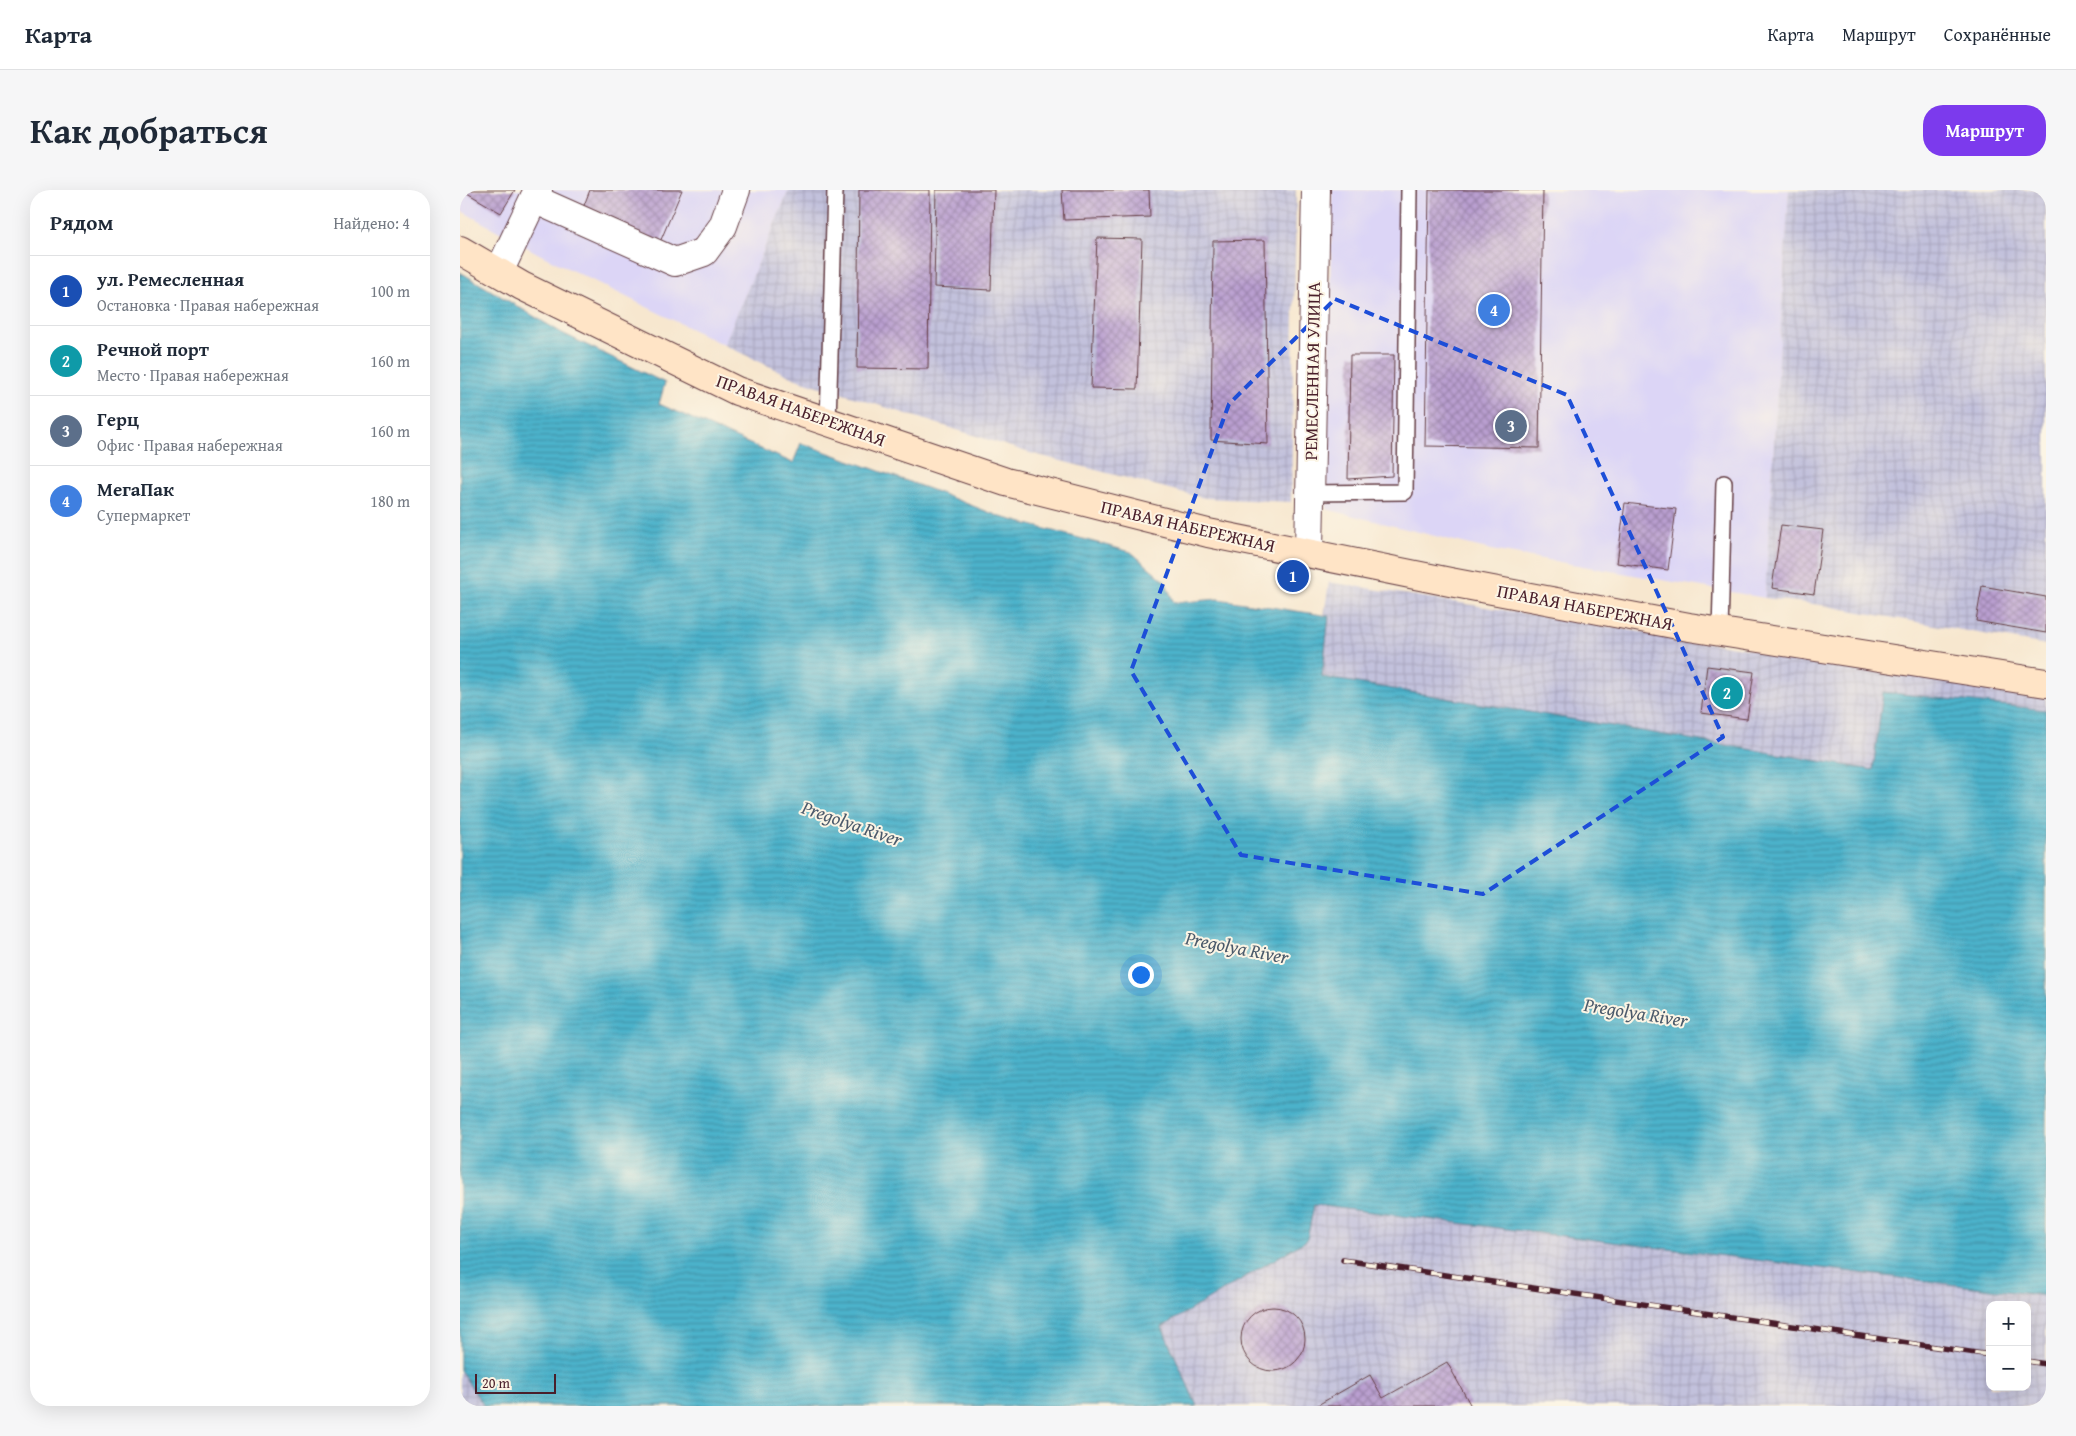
<!DOCTYPE html>
<html lang="ru">
<meta charset="utf-8">
<style>
:root{--surface:#fff;--page:#f6f6f7;--text:#1f2937;--muted:#747a83;--line:#e0e1e3;--accent:#7c3aed}
body{margin:0;font-family:"Gentium Book Plus",serif;background:var(--page);color:var(--text)}
.controls{position:absolute;right:15px;bottom:15px;display:grid;overflow:hidden;border-radius:10px;box-shadow:0 5px 20px #0002}
.controls button{width:45px;height:45px;display:grid;place-items:center;padding:0;border:0;border-bottom:1px solid var(--line);background:var(--surface);color:var(--text);font:25px sans-serif}
.scale{position:absolute;left:15px;bottom:12px;width:81px;box-sizing:border-box;padding-left:5px;border:2px solid #4a1f2b;border-top:0;font-size:14px;line-height:18px;white-space:nowrap;color:#4a1f2b;-webkit-text-stroke:4px #fcf5e5;paint-order:stroke}
.you{position:absolute;left:680px;top:784px;width:18px;height:18px;margin:-12px;border:4px solid #fff;border-radius:50%;background:#1a73e8;box-shadow:0 0 0 8px #1a73e833}
.badge{display:grid;place-items:center;width:32px;height:32px;border-radius:50%;background:var(--accent);color:#fff;font-size:16px;font-weight:700}
.pin{position:absolute;translate:-50% -50%;border:2px solid #fff;box-shadow:0 1px 5px #0006}
.list{margin:0;padding:0;list-style:none}
h2{display:flex;justify-content:space-between;align-items:center;height:65px;margin:0;padding:0 20px;font-size:21px}
h2 small{font-size:16px;font-weight:400;color:var(--muted)}
.list li{display:grid;grid-template-columns:32px 1fr auto;gap:15px;align-items:center;box-sizing:border-box;height:70px;padding:0 20px;border-top:1px solid var(--line)}
.list b{display:block;font-size:19px;white-space:nowrap}
.list p{margin:0;font-size:16px;white-space:nowrap;color:var(--muted)}
.list em{font-size:16px;font-style:normal;color:var(--muted)}
.map{position:relative;flex:none;width:1586px;height:1216px;overflow:hidden;border-radius:20px}
header{display:flex;align-items:center;gap:30px;box-sizing:border-box;height:70px;padding:0 25px;background:var(--surface);border-bottom:1px solid var(--line)}
header strong{font-size:24px}
nav{display:flex;gap:28px;margin-inline-start:auto;font-size:18px}
.intro{display:flex;align-items:center;justify-content:space-between;box-sizing:border-box;height:120px;padding:0 30px}
h1{margin:0;font-size:35px}
.button{padding:12px 22px;border-radius:20px;background:var(--accent);color:#fff;font-size:18px;font-weight:700}
main{display:flex;gap:30px;padding:0 30px}
aside{flex:1;background:var(--surface);border-radius:20px;box-shadow:0 5px 20px #0002}
.map>svg:first-child{display:block}
</style>
<header>
<strong>Карта</strong>
<nav><a>Карта</a><a>Маршрут</a><a>Сохранённые</a></nav>
</header>
<div class="intro"><h1>Как добраться</h1><a class="button">Маршрут</a></div>
<main>
<aside>
<h2>Рядом<small>Найдено: 4</small></h2>
<ul class="list">
<li><span class="badge" style="background:#1a4fb4">1</span><div><b>ул. Ремесленная</b><p>Остановка · Правая набережная</p></div><em>100 m</em></li>
<li><span class="badge" style="background:#0f9aa8">2</span><div><b>Речной порт</b><p>Место · Правая набережная</p></div><em>160 m</em></li>
<li><span class="badge" style="background:#5c6f8a">3</span><div><b>Герц</b><p>Офис · Правая набережная</p></div><em>160 m</em></li>
<li><span class="badge" style="background:#3f7fe0">4</span><div><b>МегаПак</b><p>Супермаркет</p></div><em>180 m</em></li>
</ul>
</aside>
<div class="map">
<svg width="1586" height="1216" viewBox="0 0 1586 1216">
<defs>
<pattern id="industrial-grid" width="8" height="8" patternUnits="userSpaceOnUse" patternTransform="scale(1.25)"><rect width="8" height="8" fill="#c2c1dc"/><path d="M0 4h8M4 0v8" fill="none" stroke="#a8a5bd"/></pattern>
<pattern id="water-rules" width="6" height="5" patternUnits="userSpaceOnUse" patternTransform="scale(1.25)"><rect width="6" height="5" fill="#4cb2cb"/><path d="M0 2.5h6" fill="none" stroke="#4190a5"/></pattern>
<pattern id="building-cross-hatch" width="8" height="8" patternUnits="userSpaceOnUse" patternTransform="scale(1.25)"><rect width="8" height="8" fill="#b99fd0"/><path d="M0 0l8 8M0 8l8-8" fill="none" stroke="#9881a9"/></pattern>
</defs>
<rect width="100%" height="100%" fill="#fcf5e5"/>
<filter id="ink" filterUnits="userSpaceOnUse"><feTurbulence type="fractalNoise" baseFrequency=".02" numOctaves="2"/><feDisplacementMap in="SourceGraphic" scale="10" xChannelSelector="R" yChannelSelector="G"/><feConvolveMatrix kernelMatrix="1 2 1 2 8 2 1 2 1" color-interpolation-filters="sRGB"/></filter>
<filter id="wash" filterUnits="userSpaceOnUse"><feTurbulence type="fractalNoise" baseFrequency=".0096" numOctaves="4" result="noise"/><feDisplacementMap in="SourceGraphic" scale="20" xChannelSelector="R" yChannelSelector="G"/><feGaussianBlur stdDeviation="1.12" result="paint"/><feColorMatrix in="noise" values="0 0 0 0 0 0 0 0 0 0 0 0 0 0 0 0 0 1.4 0 .05"/><feComposite in="paint" operator="in"/></filter>
<g filter="url(#wash)">
<rect width="100%" height="100%" fill="#f7e7cf"/>
<g fill="#dcd5f6">
<polygon points="0,0 329,0 264,155 81,65 0,20"/>
<polygon points="872,0 1329,0 1305,408 1031,360 866,319"/>
</g>
<g fill="url(#industrial-grid)" fill-rule="evenodd">
<polygon points="329,0 836,0 831,312 744,308 570,263 336,189 264,155"/>
<polygon points="1329,0 1586,0 1586,455 1361,415 1305,408"/>
<polygon points="869,392 1426,481 1586,504 1586,520 1423,502 1414,580 862,487 869,427 864,426"/>
<path d="M 854,1015 L 1586,1106 L 1586,1216 L 737,1216 L 702,1137 L 847,1050 ZM 1530,1115 L 1567,1115 L 1567,1197 L 1530,1197 Z"/>
<polygon points="0,1180 24,1216 0,1216"/>
</g>
<polygon fill="url(#water-rules)" stroke="#4b687b" points="0,82 102,143 205,193 199,214 333,273 341,253 472,300 541,327 671,362 705,391 714,413 758,409 869,426 862,487 1413,580 1423,502 1586,520 1586,1106 854,1015 847,1050 702,1137 737,1216 24,1216 0,1180"/>
<g id="blocks">
<g fill="url(#building-cross-hatch)">
<polygon points="2,0 55,0 41,23"/>
<polygon points="130,0 222,0 200,52 123,18"/>
<polygon points="399,0 470,0 468,179 397,178"/>
<polygon points="476,0 534,0 531,100 474,97"/>
<polygon points="602,0 689,0 690,27 604,30"/>
<polygon points="969,0 1083,0 1079,258 965,256"/>
<polygon points="637,48 682,49 677,199 631,198"/>
<polygon points="805,50 808,254 751,250 753,51"/>
<polygon points="890,165 934,165 932,286 888,289"/>
<polygon points="1165,313 1216,319 1208,380 1157,373"/>
<polygon points="1321,335 1363,340 1354,404 1312,398"/>
<polygon points="1522,396 1586,407 1586,443 1516,431"/>
<polygon points="1247,476 1294,482 1287,529 1241,523"/>
<circle cx="813" cy="1149" r="32"/>
<polygon points="987,1172 1011,1216 856,1216 910,1185 923,1208"/>
</g>
</g>
</g>
<g filter="url(#ink)">
<use href="#blocks" fill-opacity="0" stroke="#643d44" stroke-width="1"/>
<g fill="none" stroke-linecap="round" stroke-linejoin="round">
<g stroke="#643d44" stroke-width="18">
<g id="lane">
<polyline points="368,232 375,0"/>
<polyline points="850,303 945,302 949,0"/>
<polyline points="1260,442 1264,293"/>
</g>
</g>
<g stroke="#643d44" stroke-width="30">
<g id="street">
<polyline points="74,9 215,72 244,62 263,36 276,0"/>
<polyline points="39,82 78,0"/>
<polyline points="849,362 856,0"/>
</g>
</g>
<g stroke="#643d44" stroke-width="30">
<polyline id="secondary" points="0,60 62,96 277,201 546,292 748,343 990,392 1229,437 1586,493"/>
</g>
<use href="#lane" stroke="#fff" stroke-width="15"/>
<use href="#street" stroke="#fff" stroke-width="28"/>
<use href="#secondary" stroke="#ffe4c6" stroke-width="28"/>
<g stroke="#4a1f2b" stroke-width="5.5">
<g id="rail">
<polyline points="883,1070 1530,1165"/>
<polyline points="1567,1171 1586,1174"/>
</g>
</g>
<use href="#rail" stroke="#fcf5e5" stroke-width="4" stroke-dasharray="11" stroke-linecap="butt"/>
</g>
</g>
<path fill="none" stroke="#1d4ed8" stroke-width="4" stroke-dasharray="10 6" stroke-linejoin="round" d="M 875,109 L 1107,205 L 1263,547 L 1023,704 L 781,665 L 671,481 L 769,214 Z"/>
<g text-anchor="middle" dominant-baseline="central" stroke-width="4" stroke-linejoin="round" paint-order="stroke">
<g font-size="18" fill="#4a1f2b" stroke="#fcf5e5">
<text transform="translate(852 181) rotate(-89)">РЕМЕСЛЕННАЯ УЛИЦА</text>
<text transform="translate(341 220) rotate(20)">ПРАВАЯ НАБЕРЕЖНАЯ</text>
<text transform="translate(728 336) rotate(13)">ПРАВАЯ НАБЕРЕЖНАЯ</text>
<text transform="translate(1125 417) rotate(11)">ПРАВАЯ НАБЕРЕЖНАЯ</text>
</g>
<g font-size="19" font-style="italic" fill="#4b5a6b" stroke="#fcf5e5">
<text transform="translate(392 633) rotate(19)">Pregolya River</text>
<text transform="translate(777 757) rotate(11)">Pregolya River</text>
<text transform="translate(1176 822) rotate(9)">Pregolya River</text>
</g>
</g>
</svg>
<div class="controls">
<button>+</button>
<button>−</button>
</div>
<div class="scale">20 m</div>
<div class="you"></div>
<div class="pin badge" style="left:833px;top:386px;background:#1a4fb4">1</div>
<div class="pin badge" style="left:1267px;top:503px;background:#0f9aa8">2</div>
<div class="pin badge" style="left:1051px;top:236px;background:#5c6f8a">3</div>
<div class="pin badge" style="left:1034px;top:120px;background:#3f7fe0">4</div>
</div>
</main>
